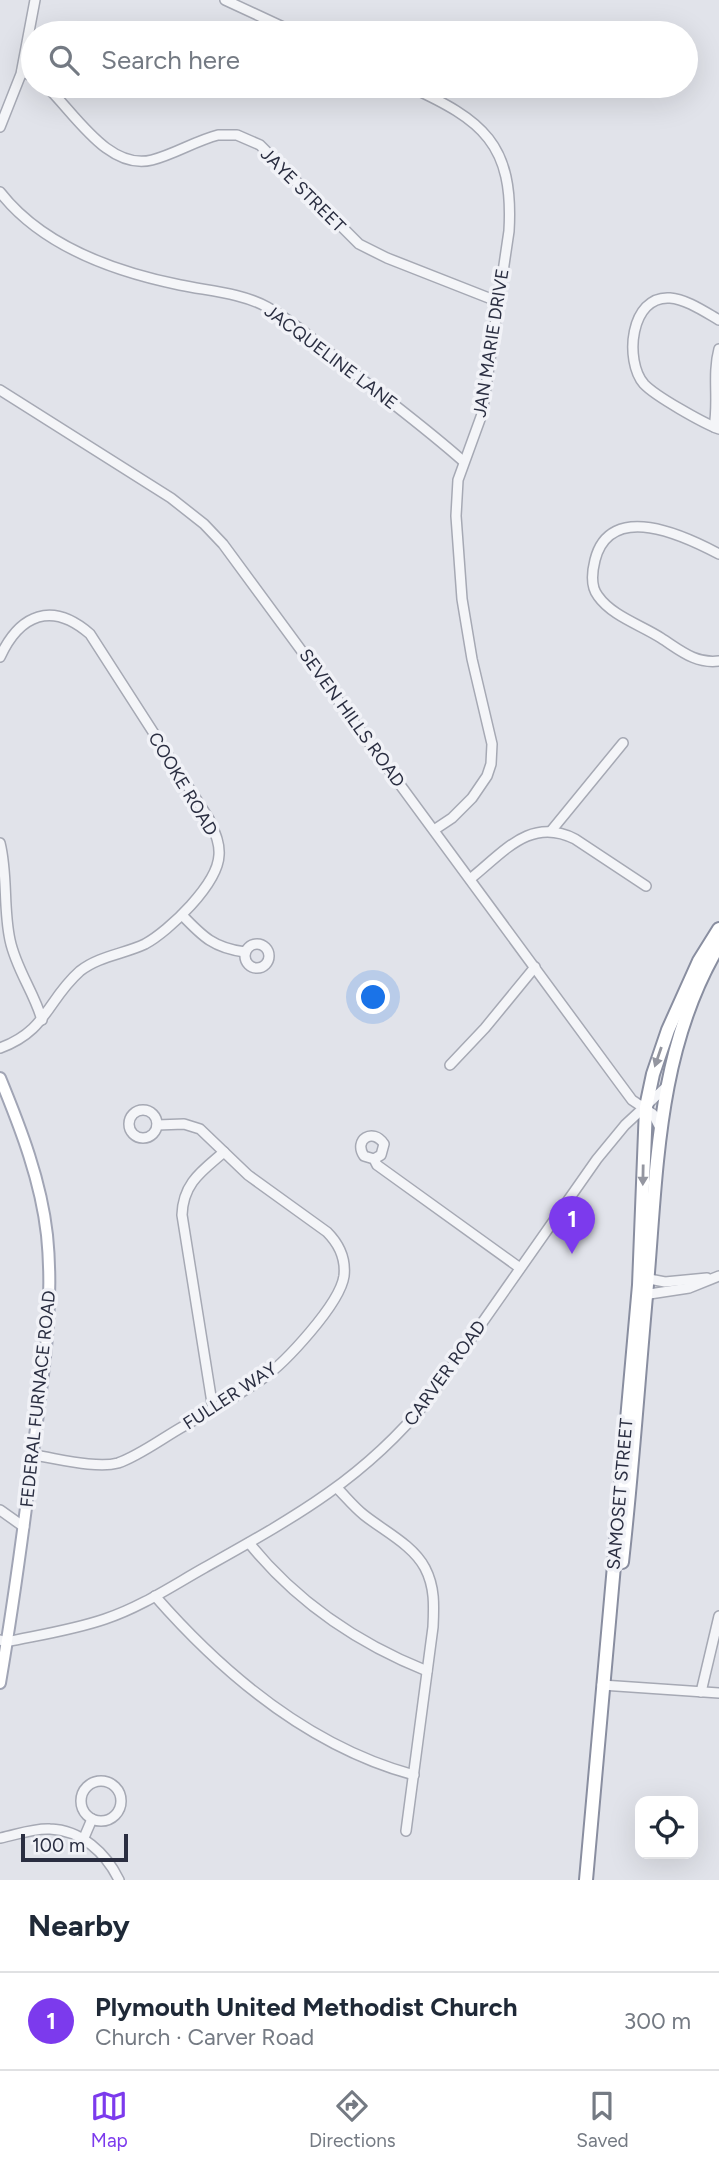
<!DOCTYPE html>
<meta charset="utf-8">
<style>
:root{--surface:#fff;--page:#f2f2f3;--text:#1f2937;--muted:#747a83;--line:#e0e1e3;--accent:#7c3aed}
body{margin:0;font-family:Figtree,sans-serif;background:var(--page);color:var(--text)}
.controls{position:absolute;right:21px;bottom:21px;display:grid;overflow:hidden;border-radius:14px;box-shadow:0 7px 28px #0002}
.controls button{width:63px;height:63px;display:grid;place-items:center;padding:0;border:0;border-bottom:2px solid var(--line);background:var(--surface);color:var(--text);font:35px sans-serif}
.scale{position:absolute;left:21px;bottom:18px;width:107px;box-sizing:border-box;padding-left:7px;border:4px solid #2a2e41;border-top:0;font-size:19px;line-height:24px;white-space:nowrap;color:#2a2e41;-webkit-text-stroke:5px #f1f2f7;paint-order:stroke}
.you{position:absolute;left:374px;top:998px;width:24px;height:24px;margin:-18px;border:5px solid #fff;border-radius:50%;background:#1a73e8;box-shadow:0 0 0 10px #1a73e833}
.badge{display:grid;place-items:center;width:46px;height:46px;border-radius:50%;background:var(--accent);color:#fff;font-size:23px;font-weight:700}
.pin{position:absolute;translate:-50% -58px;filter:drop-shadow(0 2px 4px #0008)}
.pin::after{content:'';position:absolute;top:37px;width:24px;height:21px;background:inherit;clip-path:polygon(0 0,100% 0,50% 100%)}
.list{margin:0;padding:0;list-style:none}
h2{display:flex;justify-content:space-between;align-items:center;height:91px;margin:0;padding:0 28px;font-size:30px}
h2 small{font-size:23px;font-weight:400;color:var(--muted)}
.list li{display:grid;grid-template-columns:46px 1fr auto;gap:21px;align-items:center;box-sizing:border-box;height:98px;padding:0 28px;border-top:2px solid var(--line)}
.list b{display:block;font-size:26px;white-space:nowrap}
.list p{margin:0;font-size:23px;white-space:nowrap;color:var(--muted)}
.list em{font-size:23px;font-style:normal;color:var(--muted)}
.icon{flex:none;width:38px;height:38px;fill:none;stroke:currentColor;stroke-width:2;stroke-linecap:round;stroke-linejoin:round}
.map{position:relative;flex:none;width:719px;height:1880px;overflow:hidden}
.search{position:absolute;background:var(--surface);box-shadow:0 7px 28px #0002;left:21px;right:21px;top:21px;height:77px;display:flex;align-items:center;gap:18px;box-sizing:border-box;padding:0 24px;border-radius:38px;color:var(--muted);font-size:26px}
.sheet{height:189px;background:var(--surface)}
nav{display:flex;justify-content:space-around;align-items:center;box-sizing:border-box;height:98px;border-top:2px solid var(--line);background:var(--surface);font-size:19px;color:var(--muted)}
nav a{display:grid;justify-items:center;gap:4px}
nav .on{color:var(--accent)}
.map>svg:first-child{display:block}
</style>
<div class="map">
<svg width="719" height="1880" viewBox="0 0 719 1880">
<rect width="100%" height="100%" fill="#e1e3ea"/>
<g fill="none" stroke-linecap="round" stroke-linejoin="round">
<g stroke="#a6a9b4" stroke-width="12">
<g id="minor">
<polyline points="225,0 296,33"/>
<polyline points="22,71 33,77"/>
<path d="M 46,86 C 74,112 108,171 152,160 C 175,154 195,141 218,135 L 237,135 L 260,145 L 359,244 L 387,258 L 499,302"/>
<path d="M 408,86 C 483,120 514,144 509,231 L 482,414 L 458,480 L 456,516 L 462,599 L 472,659 L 492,744 L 491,764 L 487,776 L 472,798 L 452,818 L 434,830"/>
<polyline points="0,127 21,74 35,0"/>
<path d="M 0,192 C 42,246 116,272 180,285 C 209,291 242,293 267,307 C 296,323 322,347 348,368 C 386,399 426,428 463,461"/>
<path d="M 719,320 C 705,312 686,299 670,298 C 630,295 624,361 644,384 C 655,396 703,423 719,429"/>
<polyline points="0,390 171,498 204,524 223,544 615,1077 632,1100 653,1114 660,1128"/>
<path d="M 714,427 C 719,401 712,375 719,349"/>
<path d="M 719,554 C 685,536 610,500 595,560 C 592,572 590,586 598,596 C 612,616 641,625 661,638 C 680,650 695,664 719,661"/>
<path d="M 0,657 C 20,614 52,601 90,634 L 209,819 C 214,831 220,842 219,855 C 218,884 169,931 145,944 C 124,954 99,956 80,971 C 47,1000 47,1031 0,1048"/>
<polyline points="551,831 623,743"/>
<path d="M 0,843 C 8,875 3,908 10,940 C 16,969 34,992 42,1020"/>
<path d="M 470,879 C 503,853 530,816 575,839 L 646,886"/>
<path d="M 182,915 C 203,937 214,948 245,952"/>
<circle cx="257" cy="956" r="12"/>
<polyline points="450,1065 485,1028 535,967"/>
<circle cx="143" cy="1124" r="14"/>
<path d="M 374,1159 L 381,1155 L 384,1144 C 373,1127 353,1140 364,1156 L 374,1159 L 377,1165 L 520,1268"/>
<polyline points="644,1278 665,1282 707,1278"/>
<polyline points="643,1295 689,1288 719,1276"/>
<path d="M 213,1409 L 182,1215 C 183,1183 202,1171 224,1152"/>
<path d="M 33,1455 C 56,1458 96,1469 118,1463 C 139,1456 164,1437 184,1426 C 210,1411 237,1396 262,1379 C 285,1363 340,1304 344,1276 C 346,1258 339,1244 327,1232 L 248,1175 L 200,1129 L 184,1124 L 157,1125"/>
<path d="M 337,1488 C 346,1497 354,1507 364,1515 C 384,1531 413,1545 425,1568 C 435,1587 434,1606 433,1627 L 406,1831"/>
<polyline points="0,1510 24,1527"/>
<path d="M 249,1543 C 296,1601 357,1643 427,1671"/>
<path d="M 155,1596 C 225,1676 310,1747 414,1775"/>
<path d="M 0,1640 L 6,1642 C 39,1635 73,1630 105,1619 C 141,1607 172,1586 204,1568 C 293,1518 363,1480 428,1400 L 597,1159 L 625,1125 L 666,1087"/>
<polyline points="602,1685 719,1693"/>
<polyline points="701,1692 719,1616"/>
<circle cx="101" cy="1801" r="20"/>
<path d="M 0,1838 C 16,1835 33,1828 50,1829 C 81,1830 106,1853 119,1880"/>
<polyline points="83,1840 92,1819"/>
</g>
</g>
<g stroke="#a1a5b5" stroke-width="14">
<path id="major" d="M 0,1078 C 21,1129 41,1181 47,1235 C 54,1303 44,1370 35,1436 C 25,1519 14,1601 0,1683"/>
</g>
<g stroke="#898ea0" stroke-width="16">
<g id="highway">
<path d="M 622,1562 C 632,1473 638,1385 646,1296 C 657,1176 655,1052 719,945"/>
<polyline points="586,1880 639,1285 646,1107 653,1074 668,1030 699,961 719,929"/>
</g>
</g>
<use href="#minor" stroke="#f4f5f8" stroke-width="9"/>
<use href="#major" stroke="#fff" stroke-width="10"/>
<use href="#highway" stroke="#fff" stroke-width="12"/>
</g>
<defs><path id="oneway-solid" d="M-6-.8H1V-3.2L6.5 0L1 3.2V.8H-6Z" transform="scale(1.75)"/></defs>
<g fill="#9496a0">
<use href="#oneway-solid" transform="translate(658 1057) rotate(109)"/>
<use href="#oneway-solid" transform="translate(643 1175) rotate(91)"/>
</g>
<g text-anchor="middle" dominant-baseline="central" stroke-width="7" stroke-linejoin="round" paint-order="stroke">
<g font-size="18" fill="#2a2e41" stroke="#f1f2f7">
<text transform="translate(303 190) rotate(45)">JAYE STREET</text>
<text transform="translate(491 343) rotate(-81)">JAN MARIE DRIVE</text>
<text transform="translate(331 357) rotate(37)">JACQUELINE LANE</text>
<text transform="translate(352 718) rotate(54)">SEVEN HILLS ROAD</text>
<text transform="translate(183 784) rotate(59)">COOKE ROAD</text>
<text transform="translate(445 1373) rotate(-54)">CARVER ROAD</text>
<text transform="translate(230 1396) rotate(-33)">FULLER WAY</text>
<text transform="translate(38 1399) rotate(-84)">FEDERAL FURNACE ROAD</text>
<text transform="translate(620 1494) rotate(-85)">SAMOSET STREET</text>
</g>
</g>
</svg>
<div class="controls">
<button><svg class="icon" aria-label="locate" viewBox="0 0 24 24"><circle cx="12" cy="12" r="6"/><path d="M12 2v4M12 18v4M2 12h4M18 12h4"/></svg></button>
</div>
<div class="scale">100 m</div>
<div class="you"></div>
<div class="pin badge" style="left:572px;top:1254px">1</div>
<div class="search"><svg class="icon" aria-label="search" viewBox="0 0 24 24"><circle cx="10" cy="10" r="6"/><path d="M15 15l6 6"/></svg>Search here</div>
</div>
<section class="sheet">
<h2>Nearby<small></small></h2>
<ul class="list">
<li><span class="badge">1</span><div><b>Plymouth United Methodist Church</b><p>Church · Carver Road</p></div><em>300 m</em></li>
</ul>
</section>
<nav>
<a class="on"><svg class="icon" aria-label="map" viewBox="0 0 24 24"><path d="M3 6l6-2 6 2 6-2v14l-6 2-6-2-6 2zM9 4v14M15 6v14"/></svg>Map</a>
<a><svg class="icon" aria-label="directions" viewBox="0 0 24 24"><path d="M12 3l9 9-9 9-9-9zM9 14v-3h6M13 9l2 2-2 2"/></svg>Directions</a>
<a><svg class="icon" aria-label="saved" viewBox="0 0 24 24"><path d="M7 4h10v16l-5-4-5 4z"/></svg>Saved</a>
</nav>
